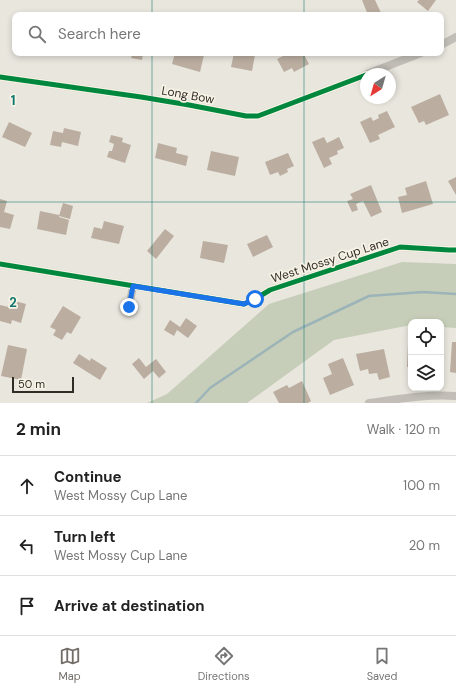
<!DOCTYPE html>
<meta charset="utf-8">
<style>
:root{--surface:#fff;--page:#f6f6f6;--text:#222;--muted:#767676;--line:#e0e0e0;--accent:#726d66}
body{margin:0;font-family:"DM Sans",sans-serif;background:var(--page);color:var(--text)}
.controls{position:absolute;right:12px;bottom:12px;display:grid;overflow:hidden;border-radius:8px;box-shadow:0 2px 6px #0003}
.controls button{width:36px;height:36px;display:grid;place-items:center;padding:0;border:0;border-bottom:1px solid var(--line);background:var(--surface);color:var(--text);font:20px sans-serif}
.compass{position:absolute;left:360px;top:68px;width:36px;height:36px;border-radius:50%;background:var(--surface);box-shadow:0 2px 6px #0003;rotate:217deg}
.scale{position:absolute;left:12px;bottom:10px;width:62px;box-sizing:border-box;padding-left:4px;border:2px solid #322c26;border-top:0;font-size:11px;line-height:14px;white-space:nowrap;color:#322c26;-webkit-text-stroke:3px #f6f2e5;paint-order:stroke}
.stop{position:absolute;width:12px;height:12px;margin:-9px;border:3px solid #1a73e8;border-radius:50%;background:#fff}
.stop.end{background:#1a73e8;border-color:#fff;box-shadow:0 1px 4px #0008}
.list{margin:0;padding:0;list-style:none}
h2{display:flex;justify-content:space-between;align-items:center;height:52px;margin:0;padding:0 16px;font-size:17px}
h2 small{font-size:13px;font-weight:400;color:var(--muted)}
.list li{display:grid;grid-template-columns:26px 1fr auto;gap:12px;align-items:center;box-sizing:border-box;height:60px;padding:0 16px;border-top:1px solid var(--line)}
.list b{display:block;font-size:15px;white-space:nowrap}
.list p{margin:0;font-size:13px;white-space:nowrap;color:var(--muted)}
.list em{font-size:13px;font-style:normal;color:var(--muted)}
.icon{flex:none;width:22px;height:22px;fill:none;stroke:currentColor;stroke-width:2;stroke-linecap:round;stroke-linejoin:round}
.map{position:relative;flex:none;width:456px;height:403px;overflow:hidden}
.search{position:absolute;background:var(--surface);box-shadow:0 2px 6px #0003;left:12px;right:12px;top:12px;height:44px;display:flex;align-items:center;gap:10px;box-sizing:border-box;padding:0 14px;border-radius:8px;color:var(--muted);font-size:15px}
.sheet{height:232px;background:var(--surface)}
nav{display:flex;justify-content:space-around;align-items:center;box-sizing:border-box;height:56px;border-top:1px solid var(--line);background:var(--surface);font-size:11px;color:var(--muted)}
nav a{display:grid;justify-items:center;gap:2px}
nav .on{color:var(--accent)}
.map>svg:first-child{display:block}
</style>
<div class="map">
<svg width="456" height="403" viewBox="0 0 456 403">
<rect width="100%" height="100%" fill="#e9e6de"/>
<polygon fill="#c6ceb9" points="402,262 456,264 456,328 441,327 441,322 411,322 411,325 334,340 247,403 147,403 167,394 269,304"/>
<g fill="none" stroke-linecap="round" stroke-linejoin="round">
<polyline stroke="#9cb4b8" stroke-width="2.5" points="196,403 210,388 293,332 369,296 423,292 456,294"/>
</g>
<g fill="#bbaea1">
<polygon points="362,0 375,0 382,15 368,15"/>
<polygon points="419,0 436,0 428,11 417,2"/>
<polygon points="133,53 143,53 142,60 131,58"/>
<polygon points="175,53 197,53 204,55 200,72 172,64"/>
<polygon points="234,53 243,53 255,55 252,71 231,67"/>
<polygon points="289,53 303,53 309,64 294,72 292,68 284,72 277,59"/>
<polygon points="440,94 449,115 426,125 424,121 419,123 411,107"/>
<polygon points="387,111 395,127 378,135 380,139 370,143 360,122 371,117 373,121 379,118 378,115"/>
<polygon points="9,122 32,133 25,147 2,137"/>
<polygon points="64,128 81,132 78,146 62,142 61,147 50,145 53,131 63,133"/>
<polygon points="111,135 123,138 122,142 131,145 125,163 107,157 109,151 112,151 114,144 109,142"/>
<polygon points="324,137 327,143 339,137 344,148 337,151 338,154 329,158 332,164 324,168 312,142"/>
<polygon points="158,143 177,148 176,153 188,156 186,166 155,158"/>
<polygon points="211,151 239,157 235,176 207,170"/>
<polygon points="288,153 294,166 287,169 288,172 280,176 278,172 270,175 265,162"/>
<polygon points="456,177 456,195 448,181"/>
<polygon points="426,181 433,204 402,213 398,197 407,195 405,188"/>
<polygon points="371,185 382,212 371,217 363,201 356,204 358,210 352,212 347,201 353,199 350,194"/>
<polygon points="0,199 7,201 4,212 14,215 10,229 0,227"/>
<polygon points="63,203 73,206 70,219 59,216"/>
<polygon points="40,211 59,215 59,217 69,220 66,235 37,229"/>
<polygon points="104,221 124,226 119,244 91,238 94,227 102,229"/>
<polygon points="165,229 174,236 156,259 147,251"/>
<polygon points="267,235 273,247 253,257 247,244"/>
<polygon points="203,241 228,245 224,263 200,258"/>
<polygon points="15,301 26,304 21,323 12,320 11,324 0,321 0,305 13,308"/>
<polygon points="63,306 81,317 71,334 67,332 62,340 53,335 56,330 50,327"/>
<polygon points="186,318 197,326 188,338 177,330 174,336 164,330 170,320 180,327"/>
<polygon points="452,342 456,342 456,373 450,372"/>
<polygon points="408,344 411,344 411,367 407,367"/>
<polygon points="8,345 27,349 21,380 1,376"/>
<polygon points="384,349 390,377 379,380 377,373 369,374 368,369 360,371 356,354"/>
<polygon points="79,354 90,361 91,358 107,368 100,380 73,363"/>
<polygon points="139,358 146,367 156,359 166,372 159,378 153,371 144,379 132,364"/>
<polygon points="343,358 354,385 330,395 323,378 332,374 328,364"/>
<polygon points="302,381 311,401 308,403 279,403 273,392 287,385 289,388"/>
</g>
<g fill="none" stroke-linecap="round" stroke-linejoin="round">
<g stroke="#c2beb7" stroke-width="8">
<polyline points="441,45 456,37"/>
<polyline points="367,74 421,53"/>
<polyline points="0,77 141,97 189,105 246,116 258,116 366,75"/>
<polyline points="0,264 244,304 255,299 270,290 400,247 449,250 456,250"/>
<polyline points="129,307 133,286"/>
<path d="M 369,403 C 398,399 426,394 456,396"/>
</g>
<g stroke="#f6f2e5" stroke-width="8">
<g id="cycleway">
<polyline points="0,77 141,97 189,105 246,116 258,116 366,75"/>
<polyline points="0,264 244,304 255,299 270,290 400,247 449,250 456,250"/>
</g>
</g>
<use href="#cycleway" stroke="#00873e" stroke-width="5"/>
</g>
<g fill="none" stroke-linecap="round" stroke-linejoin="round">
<polyline stroke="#1a73e8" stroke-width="5" points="129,307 133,286 244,304 255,299"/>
</g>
<path fill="none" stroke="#0f766e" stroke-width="1" stroke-opacity="0.55" d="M 152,0 L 152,15M 304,0 L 304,15M 152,53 L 152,403M 304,53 L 304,403M 0,202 L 456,202"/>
<g text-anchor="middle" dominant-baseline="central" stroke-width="3.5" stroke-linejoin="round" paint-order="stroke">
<g font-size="12" fill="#322c26" stroke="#f6f2e5">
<text transform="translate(188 95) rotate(10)">Long Bow</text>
<text transform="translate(330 260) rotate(-18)">West Mossy Cup Lane</text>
</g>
</g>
<g font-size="13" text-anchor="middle" font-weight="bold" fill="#0f766e" stroke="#f6f2e5" stroke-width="3.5" stroke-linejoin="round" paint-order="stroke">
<text x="13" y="105">1</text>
<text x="13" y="307">2</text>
</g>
</svg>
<div class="controls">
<button><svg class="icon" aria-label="locate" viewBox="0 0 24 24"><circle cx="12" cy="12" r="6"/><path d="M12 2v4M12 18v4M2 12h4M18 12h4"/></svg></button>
<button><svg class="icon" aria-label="layers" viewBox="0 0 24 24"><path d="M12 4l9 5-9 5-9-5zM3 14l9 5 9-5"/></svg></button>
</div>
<svg class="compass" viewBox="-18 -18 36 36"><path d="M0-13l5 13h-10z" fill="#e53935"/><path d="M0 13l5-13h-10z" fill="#767676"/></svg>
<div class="scale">50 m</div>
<div class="stop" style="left:255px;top:299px"></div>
<div class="stop end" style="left:129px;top:307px"></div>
<div class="search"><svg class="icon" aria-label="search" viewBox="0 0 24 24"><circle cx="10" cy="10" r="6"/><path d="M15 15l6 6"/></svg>Search here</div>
</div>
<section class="sheet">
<h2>2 min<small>Walk · 120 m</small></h2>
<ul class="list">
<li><svg class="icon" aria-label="ahead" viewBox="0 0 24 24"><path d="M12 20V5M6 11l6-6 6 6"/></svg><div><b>Continue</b><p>West Mossy Cup Lane</p></div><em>100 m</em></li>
<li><svg class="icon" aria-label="left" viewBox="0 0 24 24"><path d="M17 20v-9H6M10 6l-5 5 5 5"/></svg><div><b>Turn left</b><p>West Mossy Cup Lane</p></div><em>20 m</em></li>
<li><svg class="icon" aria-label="arrive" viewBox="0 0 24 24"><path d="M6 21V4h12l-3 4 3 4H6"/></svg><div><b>Arrive at destination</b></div></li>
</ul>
</section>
<nav>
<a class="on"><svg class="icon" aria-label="map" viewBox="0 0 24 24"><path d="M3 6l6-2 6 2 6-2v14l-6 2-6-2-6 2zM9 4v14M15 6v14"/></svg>Map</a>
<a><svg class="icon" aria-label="directions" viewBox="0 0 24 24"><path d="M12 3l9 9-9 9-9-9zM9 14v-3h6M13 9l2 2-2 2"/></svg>Directions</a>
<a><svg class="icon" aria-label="saved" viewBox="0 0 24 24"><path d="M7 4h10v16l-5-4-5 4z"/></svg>Saved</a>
</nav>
